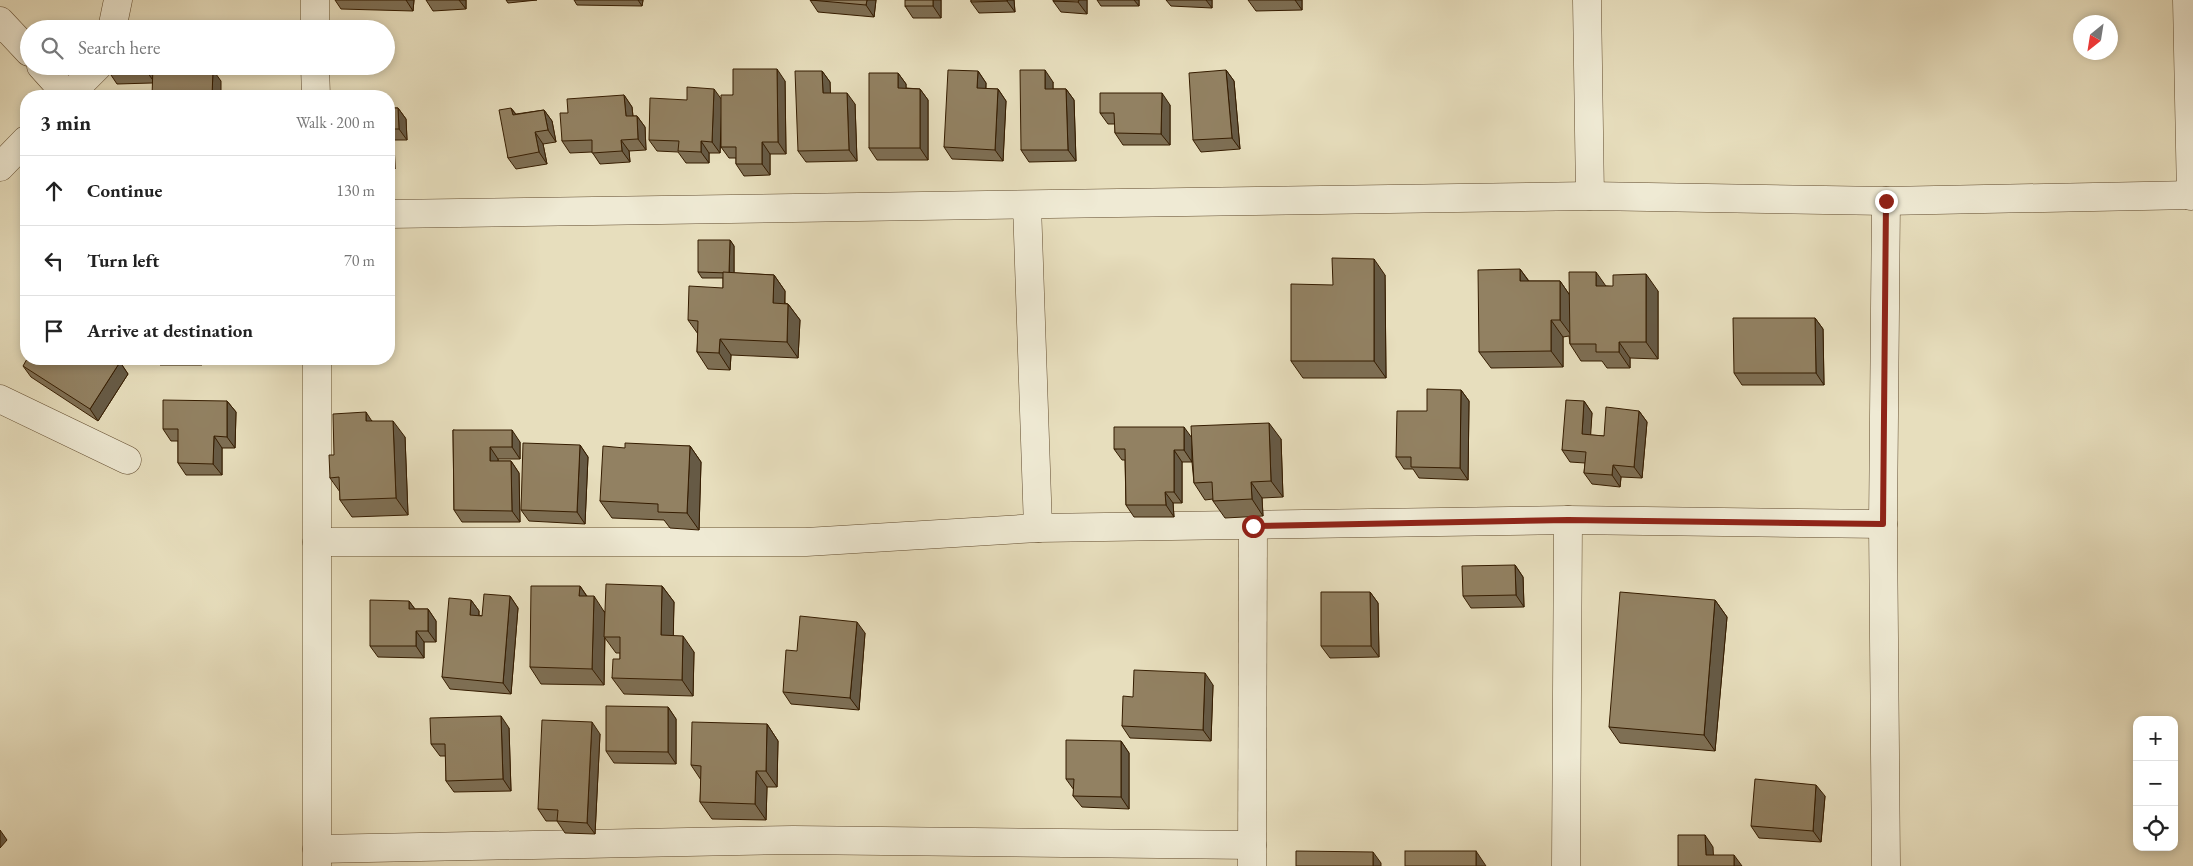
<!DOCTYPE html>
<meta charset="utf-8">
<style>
:root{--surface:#fff;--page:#f2f2f2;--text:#222;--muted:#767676;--line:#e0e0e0}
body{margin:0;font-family:"EB Garamond",serif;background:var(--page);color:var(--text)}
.controls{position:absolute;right:15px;bottom:15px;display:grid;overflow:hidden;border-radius:10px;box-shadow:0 2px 8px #0003}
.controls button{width:45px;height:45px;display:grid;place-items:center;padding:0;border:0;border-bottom:1px solid var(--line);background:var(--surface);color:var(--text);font:25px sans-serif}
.compass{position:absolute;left:2073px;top:15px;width:45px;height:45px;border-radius:50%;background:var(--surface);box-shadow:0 2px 8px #0003;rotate:210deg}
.stop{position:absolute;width:15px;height:15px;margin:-11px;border:4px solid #8f2418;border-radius:50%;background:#fff}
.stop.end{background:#8f2418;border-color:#fff;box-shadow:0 1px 5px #0008}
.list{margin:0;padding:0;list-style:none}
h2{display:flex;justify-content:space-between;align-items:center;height:65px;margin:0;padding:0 20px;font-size:21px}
h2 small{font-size:16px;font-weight:400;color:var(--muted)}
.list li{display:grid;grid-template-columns:32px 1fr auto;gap:15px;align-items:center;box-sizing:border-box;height:70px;padding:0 20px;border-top:1px solid var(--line)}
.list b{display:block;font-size:19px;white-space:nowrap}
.list em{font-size:16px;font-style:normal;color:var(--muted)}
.icon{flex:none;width:28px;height:28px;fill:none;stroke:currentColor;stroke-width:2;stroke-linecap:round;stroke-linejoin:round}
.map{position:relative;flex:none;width:2193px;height:866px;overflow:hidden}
.search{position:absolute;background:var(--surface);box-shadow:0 2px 8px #0003;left:20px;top:20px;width:375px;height:55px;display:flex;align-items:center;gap:12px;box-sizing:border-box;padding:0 18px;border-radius:28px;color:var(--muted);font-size:19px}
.panel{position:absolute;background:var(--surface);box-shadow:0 2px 8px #0003;left:20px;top:90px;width:375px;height:275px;border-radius:20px}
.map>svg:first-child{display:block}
</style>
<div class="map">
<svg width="2193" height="866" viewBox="0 0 2193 866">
<rect width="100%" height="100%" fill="#e7debd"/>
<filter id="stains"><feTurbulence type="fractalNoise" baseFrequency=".004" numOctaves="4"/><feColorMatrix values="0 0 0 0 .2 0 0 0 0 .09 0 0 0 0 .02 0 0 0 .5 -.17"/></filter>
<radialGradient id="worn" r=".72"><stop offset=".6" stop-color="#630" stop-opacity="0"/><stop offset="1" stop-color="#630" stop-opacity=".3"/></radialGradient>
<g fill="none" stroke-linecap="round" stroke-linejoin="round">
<g stroke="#624c2f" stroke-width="29">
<g id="street">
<polyline points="315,0 315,29"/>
<polyline points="1587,0 1590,196"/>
<polyline points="2187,0 2191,196"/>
<polyline points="0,21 29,52"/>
<polyline points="112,29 118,0"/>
<polyline points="41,66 68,96"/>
<polyline points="315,66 316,96"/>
<polyline points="68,96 98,66"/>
<polyline points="0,167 26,140"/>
<polyline points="1886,201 1883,524 1886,866"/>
<polyline points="1027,205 1038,528"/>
<polyline points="389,214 1590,196 1886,201 2193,195"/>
<polyline points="317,359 317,866"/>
<polyline points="0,399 127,460"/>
<polyline points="317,542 806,542 1038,528 1568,520 1883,524"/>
<polyline points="317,849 793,840 1252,845"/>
<polyline points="1252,866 1253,526"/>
<polyline points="1566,866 1568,520"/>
</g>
</g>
<use href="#street" stroke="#efead4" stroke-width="28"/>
</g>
<g fill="#7e6f54" stroke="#351c00">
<polygon points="335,0 414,0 413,11 341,9"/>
<polygon points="426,0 466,0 466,9 433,11"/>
<polygon points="506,0 537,0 508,3"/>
<polygon points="574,0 643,0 642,6 577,5"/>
<polygon points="810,0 876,0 874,17 818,12"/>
<polygon points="941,0 941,18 913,18 905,6"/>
<polygon points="971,0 1014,0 1015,12 979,13 971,2"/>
<polygon points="1087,0 1087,14 1061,12 1053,1"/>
<polygon points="1097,0 1139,0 1139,6 1101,6"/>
<polygon points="1166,0 1212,0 1212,8 1171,6"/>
<polygon points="1248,0 1302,0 1302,10 1256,11"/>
<polygon points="109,66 208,66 208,69 221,81 117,84 109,72"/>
<polygon points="1226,70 1234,81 1240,149 1201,152 1193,140"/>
<polygon points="822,71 830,82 830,93 855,104 857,161 806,162 798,151"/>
<polygon points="978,71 986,83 986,89 998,89 1006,101 1003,161 952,159 944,147"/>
<polygon points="898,73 906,84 906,88 920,89 928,100 928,160 877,160 869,148"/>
<polygon points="785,81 786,154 770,154 770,175 744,176 736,164 736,158 729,158 721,147 721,127 720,153 709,153 709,163 686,163 678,152 657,151 649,140 687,100 721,99 733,95"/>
<polygon points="1053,82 1053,89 1066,89 1074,100 1076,161 1029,162 1021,150"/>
<polygon points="624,95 632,107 633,116 637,116 645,127 646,150 629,151 630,162 600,164 592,152 570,153 562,141 568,113"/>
<polygon points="1170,105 1170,145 1123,145 1115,133 1115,124 1108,124 1100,113"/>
<polygon points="389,108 398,108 406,119 407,140 394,140 395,169 389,169"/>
<polygon points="511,108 516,114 544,110 552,121 556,142 543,144 547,164 516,169 508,158"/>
<polygon points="730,240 734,246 734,273 774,275 785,291 785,303 788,304 800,320 798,358 731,355 730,370 708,369 697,352 698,334 688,320 723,288 723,278 702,278 698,272"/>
<polygon points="1520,269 1529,281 1560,281 1569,294 1606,286 1658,291 1658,359 1630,358 1630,368 1607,368 1602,361 1581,361 1570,344 1569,336 1563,337 1563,367 1491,368 1479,352"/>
<polygon points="1385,275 1386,378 1303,378 1291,361 1333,285"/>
<polygon points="1815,318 1823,329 1824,385 1742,385 1734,373"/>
<polygon points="155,359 202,359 202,365 160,365"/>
<polygon points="120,362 128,374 98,421 31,377 23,366"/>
<polygon points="1461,390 1469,401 1468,480 1419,478 1413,469 1404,469 1396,457 1427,411"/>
<polygon points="227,401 236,412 235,448 222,448 222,475 186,475 178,463 178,441 171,441 163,429"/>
<polygon points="1584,401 1592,413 1590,435 1604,436 1639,411 1647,422 1642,478 1621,477 1620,487 1592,484 1584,473 1585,463 1570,462 1562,450"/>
<polygon points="372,421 405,437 408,515 352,517 340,500 340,492 330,478 334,455"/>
<polygon points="453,430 520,442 520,459 498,459 498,461 511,461 519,473 520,522 462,522 454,510"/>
<polygon points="1191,437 1281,439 1283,497 1262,498 1263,516 1225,518 1213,501 1213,499 1205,500 1194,483 1192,462 1182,462 1182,503 1173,503 1174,517 1134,517 1126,505 1125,460 1122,460 1114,449"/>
<polygon points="580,445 588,457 585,524 529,521 521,510"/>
<polygon points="690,446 701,462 699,530 670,528 664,520 612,518 600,501 625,448"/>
<polygon points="1515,565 1523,577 1524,607 1471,608 1463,596"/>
<polygon points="580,586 587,596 605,612 662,586 674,602 673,635 694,652 693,696 624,694 612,678 620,659 620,653 616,653 605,638 604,685 541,684 530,667"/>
<polygon points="1370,592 1378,603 1379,657 1330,658 1321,646"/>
<polygon points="510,596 518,608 511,694 450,689 442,677 471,600 479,611 479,615 482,616"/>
<polygon points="1715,600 1727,617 1715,751 1620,743 1609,727"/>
<polygon points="409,601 415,609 428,609 436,621 436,642 424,642 424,658 378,657 370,646"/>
<polygon points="865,633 859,710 791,704 783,692"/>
<polygon points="1213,685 1211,741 1130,738 1122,726 1133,697"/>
<polygon points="668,707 676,719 676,764 614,763 606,751"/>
<polygon points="767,724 778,741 777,787 767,787 766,820 712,819 700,802 701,780 691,765"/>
<polygon points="509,728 511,791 454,792 446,781 446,756 440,756 431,744"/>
<polygon points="600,734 595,834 565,833 557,821 546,821 538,809"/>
<polygon points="1121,741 1129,753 1129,809 1082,807 1073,796 1074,790 1066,779"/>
<polygon points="1825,796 1821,842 1759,838 1751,826"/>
</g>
<g fill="#665a45" stroke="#351c00">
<polygon points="406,0 414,0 413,11"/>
<polygon points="459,0 466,0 466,9"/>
<polygon points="638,0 643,0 642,6"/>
<polygon points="867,0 876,0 874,17 866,5"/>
<polygon points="933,0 941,0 941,18 933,6"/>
<polygon points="1007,0 1014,0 1015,12 1007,1"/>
<polygon points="1079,0 1087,0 1087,14 1078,2"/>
<polygon points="1134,0 1139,0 1139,6"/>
<polygon points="1206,0 1212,0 1212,8"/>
<polygon points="1295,0 1302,0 1302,10"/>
<polygon points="146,66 154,66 155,83 147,72"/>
<polygon points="199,66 208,66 207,81 199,69"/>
<polygon points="777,69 785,81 786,154 778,142"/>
<polygon points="213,70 221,81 221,96 212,96"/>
<polygon points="1045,70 1053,82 1053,100 1045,89"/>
<polygon points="1226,70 1234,81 1240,149 1232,138"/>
<polygon points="822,71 830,82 831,105 823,93"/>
<polygon points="978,71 986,83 985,100 977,88"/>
<polygon points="898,73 906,84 906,100 898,88"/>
<polygon points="714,89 722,100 720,153 712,142"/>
<polygon points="920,89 928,100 928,160 920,148"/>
<polygon points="998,89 1006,101 1003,161 995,150"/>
<polygon points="1066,89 1074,100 1076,161 1068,150"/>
<polygon points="847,93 855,104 857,161 849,150"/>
<polygon points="1162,93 1170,105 1170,145 1161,134"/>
<polygon points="624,95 632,107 634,128 626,116"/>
<polygon points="398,108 406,119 407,140 399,129"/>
<polygon points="511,108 519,119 513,115"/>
<polygon points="544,110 552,121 556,142 548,130"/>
<polygon points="637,116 645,127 646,150 638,139"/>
<polygon points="389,132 394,140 395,169 389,160"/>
<polygon points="535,132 543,144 547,164 539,152"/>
<polygon points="621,140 629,151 630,162 622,151"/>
<polygon points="701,141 709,153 709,163 701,152"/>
<polygon points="762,142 770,154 770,175 762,164"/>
<polygon points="730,240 734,246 734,279 729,273"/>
<polygon points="1374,259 1385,275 1386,378 1374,361"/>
<polygon points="1520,269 1532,286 1520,281"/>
<polygon points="1596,272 1608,289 1596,286"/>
<polygon points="1646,274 1658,291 1658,359 1646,342"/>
<polygon points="774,275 785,291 784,319 773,303"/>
<polygon points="1560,281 1571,297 1572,336 1560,320"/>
<polygon points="788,304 800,320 798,358 787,342"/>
<polygon points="1815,318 1823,329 1824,385 1816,373"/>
<polygon points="1551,320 1563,337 1563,367 1551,351"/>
<polygon points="720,339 731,355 730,370 719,353"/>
<polygon points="1619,342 1630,358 1630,368 1619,352"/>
<polygon points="198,359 202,359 202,365"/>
<polygon points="120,362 128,374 98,421 90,409"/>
<polygon points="1461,390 1469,401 1468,480 1460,468"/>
<polygon points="227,401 236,412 235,448 227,437"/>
<polygon points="1584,401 1592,413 1590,446 1582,434"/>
<polygon points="1639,411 1647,422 1642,478 1634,467"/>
<polygon points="366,412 377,429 366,421"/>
<polygon points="393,421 405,437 408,515 396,498"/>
<polygon points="1269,423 1281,439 1283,497 1271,481"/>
<polygon points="1184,427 1192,438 1192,462 1184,450"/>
<polygon points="512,430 520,442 520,459 512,447"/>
<polygon points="214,436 222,448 222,475 213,464"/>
<polygon points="580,445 588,457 585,524 577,512"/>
<polygon points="690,446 701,462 699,530 687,513"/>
<polygon points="490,447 498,459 498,473 490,461"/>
<polygon points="1174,450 1182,462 1182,503 1174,492"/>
<polygon points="511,461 519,473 520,522 512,511"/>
<polygon points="1613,465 1621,477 1620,487 1612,475"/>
<polygon points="1251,482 1262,498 1263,516 1252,499"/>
<polygon points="1165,492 1173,503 1174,517 1166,505"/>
<polygon points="1515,565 1523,577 1524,607 1516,595"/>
<polygon points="580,586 591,603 579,596"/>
<polygon points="662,586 674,602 673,651 661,635"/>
<polygon points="1370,592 1378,603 1379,657 1371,646"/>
<polygon points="510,596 518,608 511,694 503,683"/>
<polygon points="594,596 605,613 604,685 592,669"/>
<polygon points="471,600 479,611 478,626 470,615"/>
<polygon points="1715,600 1727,617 1715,751 1704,735"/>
<polygon points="409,601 417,612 409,609"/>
<polygon points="428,609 436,621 436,642 428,631"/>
<polygon points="857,622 865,633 859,710 850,698"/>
<polygon points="416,631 424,642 424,658 416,646"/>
<polygon points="683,636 694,652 693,696 682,680"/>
<polygon points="1205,673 1213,685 1211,741 1203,730"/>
<polygon points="668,707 676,719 676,764 668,752"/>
<polygon points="501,716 509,728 511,791 503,779"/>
<polygon points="592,722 600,734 595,834 587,823"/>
<polygon points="767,724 778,741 777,787 766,771"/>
<polygon points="1121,741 1129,753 1129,809 1121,797"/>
<polygon points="756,771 767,787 766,820 755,804"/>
<polygon points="1816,785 1825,796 1821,842 1813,831"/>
<polygon points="0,830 7,840 0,848"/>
<polygon points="1705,835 1713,847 1714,866 1706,855"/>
<polygon points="1476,851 1486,866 1476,866"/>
<polygon points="1373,852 1381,863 1381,866 1373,866"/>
<polygon points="1734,855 1742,866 1734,866"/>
</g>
<g fill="#928162" stroke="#351c00">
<polygon points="810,0 867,0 866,5"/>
<rect x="905" y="0" width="28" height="6"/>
<polygon points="971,0 1007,0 1007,1 971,2"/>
<polygon points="1053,0 1079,0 1078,2 1053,1"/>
<rect x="108" y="23" width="56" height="6"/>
<polygon points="109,66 146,66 147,72 109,72"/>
<polygon points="153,66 199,66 199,69 213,70 212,96 152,96"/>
<polygon points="733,69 777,69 778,142 762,142 762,164 736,164 736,147 721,147 721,95 733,95"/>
<polygon points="948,70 978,71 977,88 998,89 995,150 944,147"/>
<polygon points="1020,70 1045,70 1045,89 1066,89 1068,150 1021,150"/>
<polygon points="1226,70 1232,138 1193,140 1189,73"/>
<polygon points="795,71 822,71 823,93 847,93 849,150 798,151"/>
<polygon points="869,73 898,73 898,88 920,89 920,148 869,148"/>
<polygon points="687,87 714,89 712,142 701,141 701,152 678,151 679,141 649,140 650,98 687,100"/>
<polygon points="1100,93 1162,93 1161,134 1115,133 1114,113 1100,113"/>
<polygon points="624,95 626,116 637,116 638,139 621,140 622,151 592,153 592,140 562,141 560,113 568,113 567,99"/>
<polygon points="389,108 398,108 399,129 389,129"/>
<polygon points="511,108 513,115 544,110 548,130 535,132 539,152 508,158 499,110"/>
<polygon points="698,240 730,240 729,273 698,272"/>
<polygon points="1332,258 1374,259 1374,361 1291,361 1291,284 1333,285"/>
<polygon points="1520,269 1520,281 1560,281 1560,320 1551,320 1551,351 1479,352 1478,270"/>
<polygon points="723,272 774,275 773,303 788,304 787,342 720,339 719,353 697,352 698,321 688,320 689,286 723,288"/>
<polygon points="1569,272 1596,272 1596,286 1613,286 1613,275 1646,274 1646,342 1619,342 1619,352 1596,352 1596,344 1570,344"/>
<polygon points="1733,318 1815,318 1816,373 1734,373"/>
<polygon points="27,359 115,359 120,362 90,409 23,366"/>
<polygon points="1427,389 1461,390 1460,468 1411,467 1411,457 1396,457 1397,411 1427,411"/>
<polygon points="163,400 227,401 227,437 214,436 213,464 178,463 178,429 163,429"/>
<polygon points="1566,400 1584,401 1582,434 1604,436 1606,407 1639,411 1634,467 1613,465 1612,475 1584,473 1586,452 1562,450"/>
<polygon points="366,412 366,421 393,421 396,498 340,500 339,477 330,478 329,455 334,455 333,414"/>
<polygon points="1269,423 1271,481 1251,482 1252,499 1213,501 1212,482 1194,483 1191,426"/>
<polygon points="1114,427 1184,427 1184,450 1174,450 1174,492 1165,492 1166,505 1126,505 1125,449 1114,449"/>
<polygon points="453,430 512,430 512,447 490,447 490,461 511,461 512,511 454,510"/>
<polygon points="523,443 580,445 577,512 521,510"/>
<polygon points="625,443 690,446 687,513 658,512 658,504 600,501 603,446 625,448"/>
<polygon points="1515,565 1516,595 1463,596 1462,566"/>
<polygon points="606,584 662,586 661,635 683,636 682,680 612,678 613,659 620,659 620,637 604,637"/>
<polygon points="531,586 580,586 579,596 594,596 592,669 530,667"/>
<polygon points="1321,592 1370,592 1371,646 1321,646"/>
<polygon points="1620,592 1715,600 1704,735 1609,727"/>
<polygon points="484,594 510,596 503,683 442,677 449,598 471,600 470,615 482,616"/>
<polygon points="370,600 409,601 409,609 428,609 428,631 416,631 416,646 370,646"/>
<polygon points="800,616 857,622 850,698 783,692 786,650 797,651"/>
<polygon points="1134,670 1205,673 1203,730 1122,726 1123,696 1133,697"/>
<polygon points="606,706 668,707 668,752 606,751"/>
<polygon points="501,716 503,779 446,781 445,744 431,744 430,718"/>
<polygon points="542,720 592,722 587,823 557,821 558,810 538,809"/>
<polygon points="692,722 767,724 766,771 756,771 755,804 700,802 701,766 691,765"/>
<polygon points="1066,740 1121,741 1121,797 1073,796 1074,779 1066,779"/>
<polygon points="1755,779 1816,785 1813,831 1751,826"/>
<polygon points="1678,835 1705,835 1706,855 1734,855 1734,866 1678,866"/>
<polygon points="1296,851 1373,852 1373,866 1296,866"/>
<rect x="1405" y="851" width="71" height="15"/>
</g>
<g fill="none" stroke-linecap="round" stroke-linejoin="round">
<polyline stroke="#8f2418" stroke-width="6" points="1253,526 1568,520 1883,524 1886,201"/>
</g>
<rect width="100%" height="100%" filter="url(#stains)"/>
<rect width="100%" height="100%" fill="url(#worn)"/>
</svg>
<div class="controls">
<button>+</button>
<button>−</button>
<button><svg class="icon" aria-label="locate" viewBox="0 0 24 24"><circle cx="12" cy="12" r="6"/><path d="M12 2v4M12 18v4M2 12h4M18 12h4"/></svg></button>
</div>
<svg class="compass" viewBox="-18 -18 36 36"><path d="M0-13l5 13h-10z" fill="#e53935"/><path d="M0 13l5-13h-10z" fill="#767676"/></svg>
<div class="stop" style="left:1253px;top:526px"></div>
<div class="stop end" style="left:1886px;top:201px"></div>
<div class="search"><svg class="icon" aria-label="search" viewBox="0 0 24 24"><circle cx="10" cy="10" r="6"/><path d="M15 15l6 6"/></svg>Search here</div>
<section class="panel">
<h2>3 min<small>Walk · 200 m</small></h2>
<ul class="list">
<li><svg class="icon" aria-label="ahead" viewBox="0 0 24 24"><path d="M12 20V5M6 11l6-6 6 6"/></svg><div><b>Continue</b></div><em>130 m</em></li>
<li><svg class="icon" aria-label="left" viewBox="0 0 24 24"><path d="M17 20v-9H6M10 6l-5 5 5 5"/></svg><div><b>Turn left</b></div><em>70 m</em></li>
<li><svg class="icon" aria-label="arrive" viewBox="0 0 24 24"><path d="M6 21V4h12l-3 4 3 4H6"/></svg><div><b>Arrive at destination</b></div></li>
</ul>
</section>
</div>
